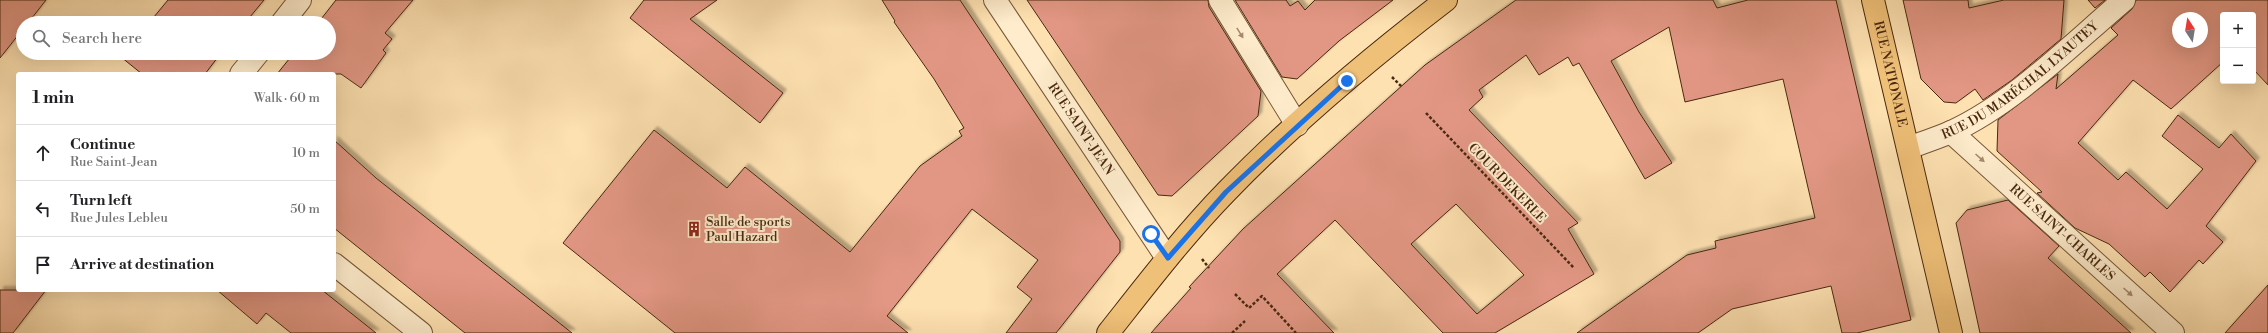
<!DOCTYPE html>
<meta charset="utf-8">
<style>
:root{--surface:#fff;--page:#f6f6f6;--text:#202124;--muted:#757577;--line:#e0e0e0}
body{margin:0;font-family:"Libre Bodoni",serif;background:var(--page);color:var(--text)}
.controls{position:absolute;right:12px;top:12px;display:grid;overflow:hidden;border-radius:4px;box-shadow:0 4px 16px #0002}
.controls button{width:36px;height:36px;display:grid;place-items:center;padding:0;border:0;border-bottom:1px solid var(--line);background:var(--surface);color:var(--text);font:20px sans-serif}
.compass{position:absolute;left:2172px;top:12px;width:36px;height:36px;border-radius:50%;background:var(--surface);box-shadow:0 4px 16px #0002;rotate:348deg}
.stop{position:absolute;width:12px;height:12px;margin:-9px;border:3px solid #1a73e8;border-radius:50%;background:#fff}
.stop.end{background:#1a73e8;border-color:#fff;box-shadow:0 1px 4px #0008}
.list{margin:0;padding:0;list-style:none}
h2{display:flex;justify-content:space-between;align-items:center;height:52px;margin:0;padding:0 16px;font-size:17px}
h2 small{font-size:13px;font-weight:400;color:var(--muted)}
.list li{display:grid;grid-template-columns:26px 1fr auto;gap:12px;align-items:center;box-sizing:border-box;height:56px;padding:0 16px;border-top:1px solid var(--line)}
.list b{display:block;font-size:15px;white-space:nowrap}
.list p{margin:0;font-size:13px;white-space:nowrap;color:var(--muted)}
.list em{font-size:13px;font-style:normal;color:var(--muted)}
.icon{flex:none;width:22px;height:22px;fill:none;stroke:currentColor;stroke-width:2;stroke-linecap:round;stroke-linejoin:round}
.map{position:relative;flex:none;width:2268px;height:333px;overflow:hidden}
.search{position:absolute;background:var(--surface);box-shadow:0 4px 16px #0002;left:16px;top:16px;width:320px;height:44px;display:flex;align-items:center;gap:10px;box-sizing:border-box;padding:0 14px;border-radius:22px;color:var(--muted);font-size:15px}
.panel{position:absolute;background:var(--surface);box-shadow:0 4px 16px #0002;left:16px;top:72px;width:320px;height:220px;border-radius:4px}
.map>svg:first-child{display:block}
</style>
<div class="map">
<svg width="2268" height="333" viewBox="0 0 2268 333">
<defs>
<filter id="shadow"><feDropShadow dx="3.5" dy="-3.5" stdDeviation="1" flood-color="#0004"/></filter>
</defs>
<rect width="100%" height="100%" fill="#fee1b1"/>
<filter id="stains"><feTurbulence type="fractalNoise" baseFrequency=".005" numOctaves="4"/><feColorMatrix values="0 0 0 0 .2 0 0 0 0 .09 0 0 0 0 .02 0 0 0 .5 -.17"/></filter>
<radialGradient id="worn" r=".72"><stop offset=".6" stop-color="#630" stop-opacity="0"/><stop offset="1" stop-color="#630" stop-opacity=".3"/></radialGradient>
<g fill="#e29784" stroke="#492910" fill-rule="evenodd" filter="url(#shadow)">
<polygon points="0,0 46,0 28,23 23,23 23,29 0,58"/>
<polygon points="168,0 264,0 245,23 149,23"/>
<polygon points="336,0 413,0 385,33 392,39 383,50 386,53 361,88 341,74 277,74 294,53 329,53 329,23 318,23"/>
<polygon points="644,0 717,0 690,19 783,93 760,123 630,18"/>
<polygon points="882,0 960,0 1120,241 1120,252 1056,333 1006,333 1032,299 1017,287 1038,260 972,209 887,316 908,333 675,333 563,243 654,130 727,188 745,167 850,252 920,166 962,136 959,131 964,128 934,79 894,22 895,21"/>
<polygon points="1027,0 1208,0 1209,7 1261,91 1258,116 1172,196 1158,195"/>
<polygon points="1235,0 1286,0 1290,6 1298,1 1305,10 1315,0 1393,0 1339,41 1297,79 1282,77"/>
<path d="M 1516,0 L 1713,0 L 1717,8 L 1748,0 L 1836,0 L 1911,320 L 1857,333 L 1842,333 L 1831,286 L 1732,309 L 1698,333 L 1577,333 L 1687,255 L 1716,248 L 1715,241 L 1815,218 L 1783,79 L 1685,102 L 1669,27 L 1611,61 L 1639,112 L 1672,163 L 1645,179 L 1579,63 L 1573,66 L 1568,57 L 1539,75 L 1526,55 L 1479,90 L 1483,97 L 1469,110 L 1578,223 L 1568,229 L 1594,274 L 1495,333 L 1443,333 L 1335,220 L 1277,274 L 1334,333 L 1151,333 L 1191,288 L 1189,287 L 1243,229 L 1425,65 ZM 1456,204 L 1524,275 L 1477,314 L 1411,244 Z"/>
<polygon points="1903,0 1968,0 1969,8 2004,0 2064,0 2061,39 2012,80 1983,100 1975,89 1956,103 1944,102 1921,79"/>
<polygon points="2088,0 2105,0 2095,8"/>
<path d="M 2136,0 L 2268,0 L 2268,85 L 2253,69 L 2253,15 L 2223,15 L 2223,62 L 2171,109 L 2133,80 L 2078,143 L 2118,180 L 2126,172 L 2167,209 L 2203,169 L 2162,136 L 2178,115 L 2219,148 L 2231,134 L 2256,161 L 2206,226 L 2223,242 L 2203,264 L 2199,260 L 2170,292 L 2150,272 L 2145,277 L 2109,244 L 2075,228 L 2037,193 L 2042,192 L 1997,151 L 1998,120 L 2058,74 L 2056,89 L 2118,35 L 2111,28 L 2132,9 ZM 2178,18 L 2202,18 L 2202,42 L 2178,42 Z"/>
<polygon points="124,53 221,53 205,74 142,74 121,57"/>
<polygon points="334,140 376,178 572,333 465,333 334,228"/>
<polygon points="2008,200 2059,246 2048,258 2131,333 1980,333 1956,223 1967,210"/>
<polygon points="2268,285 2268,333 2225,333"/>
<polygon points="0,290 46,290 13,333 0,333"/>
<polygon points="217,290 322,290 376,333 291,333 266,313 257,324"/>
</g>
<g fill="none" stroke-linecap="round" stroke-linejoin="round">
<g stroke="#765738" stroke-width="24">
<g id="minor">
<path id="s1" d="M 995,0 L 1167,258"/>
<polyline points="1220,0 1297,125"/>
<polyline points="282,23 300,0"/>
<polyline points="241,74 258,53"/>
<path id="s2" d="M 1951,132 L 2173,333"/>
<path id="s3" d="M 1908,148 C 1922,143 1937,138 1951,132 C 2013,104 2072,44 2124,0"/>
<polyline points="334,264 421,333"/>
</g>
</g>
<g stroke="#492910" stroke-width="24">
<g id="primary">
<path id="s4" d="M 1873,0 L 1951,333"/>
<path d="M 1108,333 C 1146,285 1184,235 1227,191 C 1294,122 1369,59 1446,0"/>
</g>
</g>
<g stroke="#492910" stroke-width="2.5" stroke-dasharray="3 2" stroke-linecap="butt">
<polyline points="1392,77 1402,87"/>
<polyline points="1426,113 1574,268"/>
<polyline points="1202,259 1209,268"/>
<polyline points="1235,294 1249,308 1262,296 1296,333"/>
<polyline points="1232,333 1245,321"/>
</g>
<use href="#minor" stroke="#feeccc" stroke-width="22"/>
<use href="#primary" stroke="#efc078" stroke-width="22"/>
</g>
<defs><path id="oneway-solid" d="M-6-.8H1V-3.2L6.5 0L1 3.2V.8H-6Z"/></defs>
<g fill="#a48a6e">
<use href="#oneway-solid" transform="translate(1240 33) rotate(58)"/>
<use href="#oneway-solid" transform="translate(1980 158) rotate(42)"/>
<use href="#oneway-solid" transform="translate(2128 292) rotate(42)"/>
</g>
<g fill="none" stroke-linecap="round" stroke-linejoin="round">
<polyline stroke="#1a73e8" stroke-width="5" points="1151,234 1168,258 1226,192 1347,81"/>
</g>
<defs>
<g id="building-bare" transform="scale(1.2)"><path d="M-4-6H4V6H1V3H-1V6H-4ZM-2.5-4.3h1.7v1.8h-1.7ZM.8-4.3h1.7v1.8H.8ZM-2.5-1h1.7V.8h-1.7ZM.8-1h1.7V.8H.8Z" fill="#8f2418" stroke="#feeccc" stroke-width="2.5" paint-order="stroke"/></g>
</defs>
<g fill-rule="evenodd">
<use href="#building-bare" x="694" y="229"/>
</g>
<g text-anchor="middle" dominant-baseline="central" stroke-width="4" stroke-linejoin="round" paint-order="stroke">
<g font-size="13" fill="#492910" stroke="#feeccc">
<text stroke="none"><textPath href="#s4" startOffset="76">RUE NATIONALE</textPath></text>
<text stroke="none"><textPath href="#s3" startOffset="132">RUE DU MARÉCHAL LYAUTEY</textPath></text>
<text stroke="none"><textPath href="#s1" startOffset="155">RUE SAINT-JEAN</textPath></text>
<text transform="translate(1507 183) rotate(46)">COUR DEKERLE</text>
<text stroke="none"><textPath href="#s2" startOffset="150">RUE SAINT-CHARLES</textPath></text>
</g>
<g font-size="13" fill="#492910" stroke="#feeccc" text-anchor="start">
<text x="706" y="222">Salle de sports<tspan x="706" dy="15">Paul Hazard</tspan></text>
</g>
</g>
<rect width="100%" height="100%" filter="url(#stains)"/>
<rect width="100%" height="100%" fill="url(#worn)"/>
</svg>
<div class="controls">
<button>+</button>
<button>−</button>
</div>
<svg class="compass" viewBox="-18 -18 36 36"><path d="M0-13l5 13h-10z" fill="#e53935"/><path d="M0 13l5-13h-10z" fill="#757577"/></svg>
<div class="stop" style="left:1151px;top:234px"></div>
<div class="stop end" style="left:1347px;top:81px"></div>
<div class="search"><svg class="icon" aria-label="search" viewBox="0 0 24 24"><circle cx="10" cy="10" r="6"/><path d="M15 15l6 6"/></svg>Search here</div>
<section class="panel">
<h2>1 min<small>Walk · 60 m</small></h2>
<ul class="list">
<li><svg class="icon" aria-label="ahead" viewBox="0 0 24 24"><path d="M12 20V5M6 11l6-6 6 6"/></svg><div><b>Continue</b><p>Rue Saint-Jean</p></div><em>10 m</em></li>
<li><svg class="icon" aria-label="left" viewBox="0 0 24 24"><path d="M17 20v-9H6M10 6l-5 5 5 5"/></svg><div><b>Turn left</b><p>Rue Jules Lebleu</p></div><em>50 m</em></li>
<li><svg class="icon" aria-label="arrive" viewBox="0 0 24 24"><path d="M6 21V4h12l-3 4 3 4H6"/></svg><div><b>Arrive at destination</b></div></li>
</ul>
</section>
</div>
